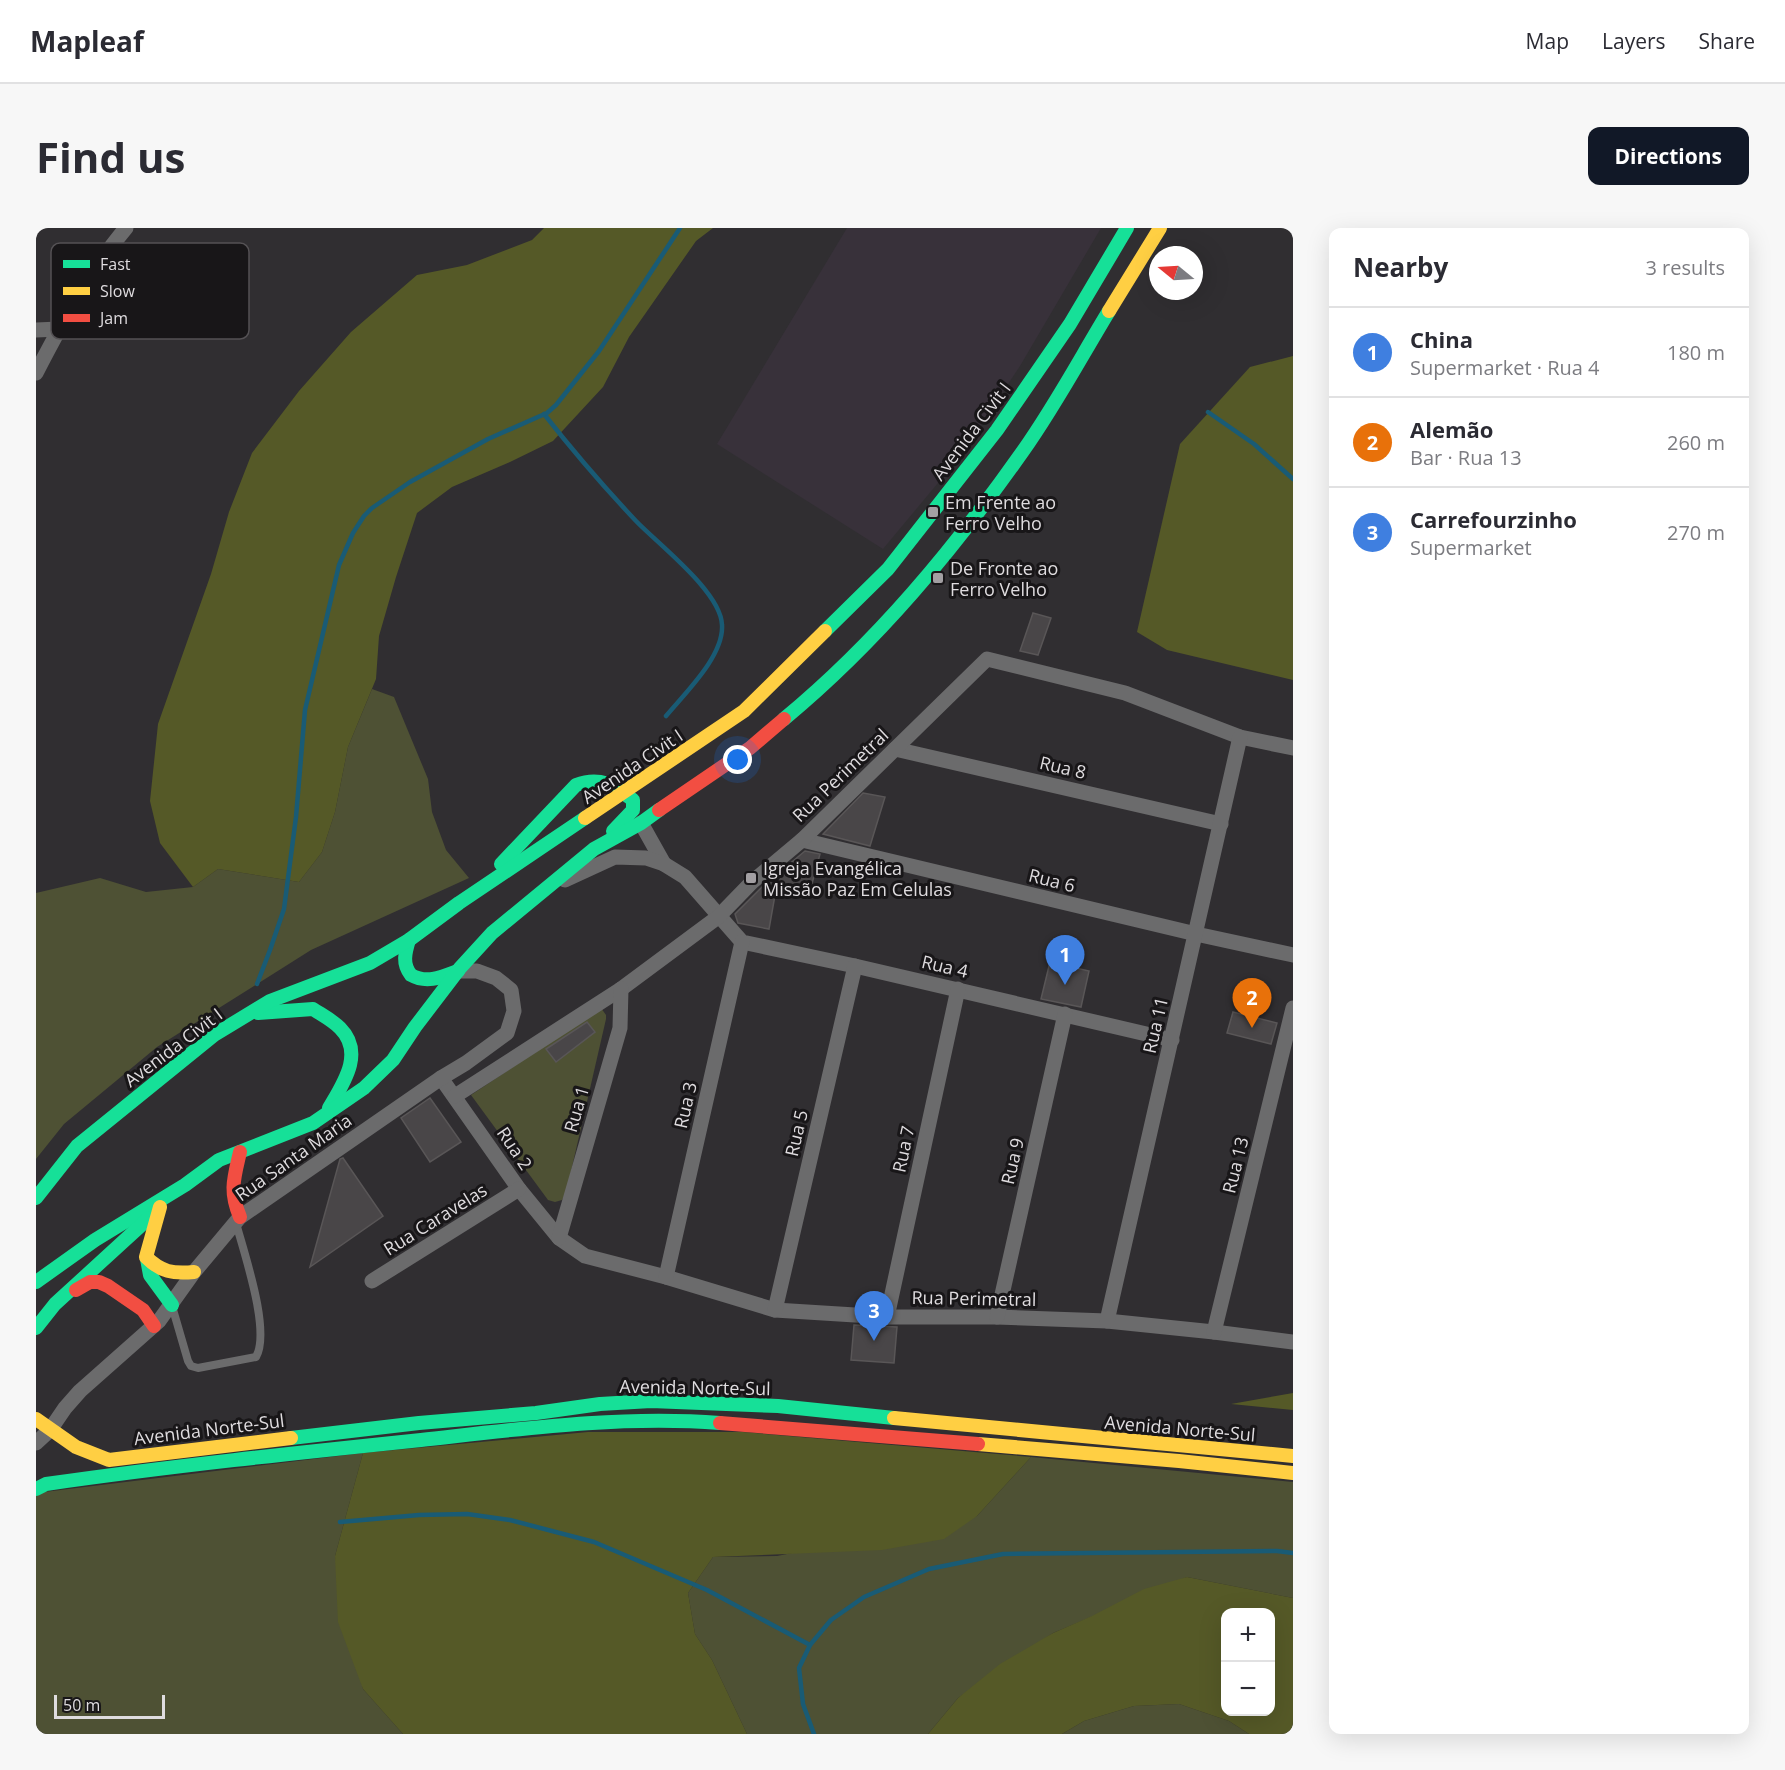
<!DOCTYPE html>
<meta charset="utf-8">
<style>
:root{--surface:#fff;--page:#f7f7f7;--text:#2b2b33;--muted:#7c7c81;--line:#e1e1e2;--accent:#111827}
body{margin:0;font-family:"Open Sans",sans-serif;background:var(--page);color:var(--text)}
.controls{position:absolute;right:18px;bottom:18px;display:grid;overflow:hidden;border-radius:12px;box-shadow:0 6px 24px #0002}
.controls button{width:54px;height:54px;display:grid;place-items:center;padding:0;border:0;border-bottom:2px solid var(--line);background:var(--surface);color:var(--text);font:30px sans-serif}
.compass{position:absolute;left:1113px;top:18px;width:54px;height:54px;border-radius:50%;background:var(--surface);box-shadow:0 6px 24px #0002;rotate:288deg}
.scale{position:absolute;left:18px;bottom:15px;width:111px;box-sizing:border-box;padding-left:6px;border:3px solid #dfdcdf;border-top:0;font-size:16px;line-height:21px;white-space:nowrap;color:#dfdcdf;-webkit-text-stroke:4px #181618;paint-order:stroke}
.you{position:absolute;left:702px;top:532px;width:21px;height:21px;margin:-15px;border:4px solid #fff;border-radius:50%;background:#1a73e8;box-shadow:0 0 0 9px #1a73e833}
.badge{display:grid;place-items:center;width:39px;height:39px;border-radius:50%;background:var(--accent);color:#fff;font-size:20px;font-weight:700}
.pin{position:absolute;translate:-50% -50px;filter:drop-shadow(0 2px 3px #0008)}
.pin::after{content:'';position:absolute;top:32px;width:21px;height:18px;background:inherit;clip-path:polygon(0 0,100% 0,50% 100%)}
.list{margin:0;padding:0;list-style:none}
h2{display:flex;justify-content:space-between;align-items:center;height:78px;margin:0;padding:0 24px;font-size:26px}
h2 small{font-size:20px;font-weight:400;color:var(--muted)}
.list li{display:grid;grid-template-columns:39px 1fr auto;gap:18px;align-items:center;box-sizing:border-box;height:90px;padding:0 24px;border-top:2px solid var(--line)}
.list b{display:block;font-size:22px;white-space:nowrap}
.list p{margin:0;font-size:20px;white-space:nowrap;color:var(--muted)}
.list em{font-size:20px;font-style:normal;color:var(--muted)}
.map{position:relative;flex:none;width:1257px;height:1506px;overflow:hidden;border-radius:12px}
header{display:flex;align-items:center;gap:36px;box-sizing:border-box;height:84px;padding:0 30px;background:var(--surface);border-bottom:2px solid var(--line)}
header strong{font-size:28px}
nav{display:flex;gap:33px;margin-inline-start:auto;font-size:21px}
.intro{display:flex;align-items:center;justify-content:space-between;box-sizing:border-box;height:144px;padding:0 36px}
h1{margin:0;font-size:42px}
.button{padding:15px 27px;border-radius:12px;background:var(--accent);color:#fff;font-size:21px;font-weight:700}
main{display:flex;gap:36px;padding:0 36px}
aside{flex:1;background:var(--surface);border-radius:12px;box-shadow:0 6px 24px #0002}
.map>svg:first-child{display:block}
</style>
<header>
<strong>Mapleaf</strong>
<nav><a>Map</a><a>Layers</a><a>Share</a></nav>
</header>
<div class="intro"><h1>Find us</h1><a class="button">Directions</a></div>
<main>
<div class="map">
<svg width="1257" height="1506" viewBox="0 0 1257 1506">
<rect width="100%" height="100%" fill="#302e31"/>
<polygon fill="#38313a" points="811,0 1065,0 984,138 922,231 847,321 681,216"/>
<g fill="#4e5134">
<polygon points="336,461 358,469 392,551 396,584 410,622 433,650 275,722 121,819 28,896 0,931 0,665 64,650 110,664 157,659 182,641 263,654 286,624 299,584 312,519"/>
<polygon points="565,780 570,787 570,791 530,965 526,972 519,974 512,972 435,867"/>
<polygon points="327,1225 299,1328 327,1461 367,1506 0,1506 0,1265"/>
<polygon points="995,1229 1257,1254 1257,1370 1151,1349 1017,1405 922,1470 892,1506 711,1506 676,1432 659,1406 652,1365 677,1329 741,1328 941,1288"/>
<polygon points="1143,1476 1193,1493 1213,1506 1026,1506 1048,1493 1098,1478"/>
</g>
<g fill="#555927" fill-rule="evenodd">
<polygon points="508,0 677,0 660,13 593,109 567,159 517,213 474,234 416,259 381,285 360,349 343,408 340,451 312,519 299,584 286,624 263,654 182,641 157,659 124,615 114,573 122,496 175,346 193,284 216,225 263,163 315,104 381,47 431,37 496,12"/>
<polygon points="1257,128 1257,452 1131,422 1101,404 1144,216 1214,139"/>
<polygon points="1257,1165 1257,1182 1195,1176"/>
<polygon points="552,1204 707,1204 995,1229 941,1288 908,1311 846,1322 677,1329 652,1365 659,1406 676,1432 711,1506 367,1506 327,1461 302,1394 299,1328 327,1225"/>
<path d="M 1151,1349 L 1257,1370 L 1257,1506 L 1213,1506 L 1193,1493 L 1143,1476 L 1098,1478 L 1048,1493 L 1026,1506 L 892,1506 L 922,1470 L 964,1436 L 1017,1405 L 1056,1388 L 1108,1361 ZM 1190,1384 L 1234,1384 L 1234,1484 L 1190,1484 Z"/>
</g>
<g fill="none" stroke-linecap="round" stroke-linejoin="round">
<g stroke="#195b75" stroke-width="4.5">
<polyline points="1172,184 1218,216 1257,251"/>
<path d="M 508,186 C 537,223 568,259 600,293 C 622,316 685,364 686,397 C 688,428 649,465 630,488"/>
<polyline points="221,756 234,722 248,681 260,589 269,482 303,337 317,305 328,288 336,280 374,254 452,211 511,185 520,177 563,123 644,0"/>
<polyline points="304,1294 383,1287 431,1286 474,1292 558,1314 671,1362 774,1417"/>
<polyline points="778,1506 767,1476 763,1440 774,1417 795,1392 828,1369 893,1341 967,1326 1241,1323 1257,1325"/>
</g>
</g>
<g fill="#494648" stroke="#595657" stroke-width="1.5">
<polygon points="997,385 1015,390 1002,427 984,423"/>
<polygon points="827,565 849,569 834,618 787,606"/>
<polygon points="769,623 784,626 774,663 741,656 733,701 702,695 699,686 726,659"/>
<polygon points="1014,734 1053,743 1045,779 1005,771"/>
<polygon points="1197,784 1241,795 1235,816 1191,805"/>
<polygon points="551,794 559,804 520,834 510,821"/>
<polygon points="394,870 425,914 394,934 365,890"/>
<polygon points="307,930 347,988 274,1039 304,931"/>
<polygon points="818,1097 861,1099 858,1135 815,1132"/>
</g>
<g fill="none" stroke-linecap="round" stroke-linejoin="round">
<path stroke="#6b6b6c" stroke-width="8" d="M 136,1078 L 152,1133 L 155,1138 L 162,1140 L 220,1129 C 235,1103 208,1025 200,995"/>
<g stroke="#6b6b6c" stroke-width="15">
<polyline points="0,102 23,101"/>
<path d="M 0,145 C 26,95 53,44 90,0"/>
<polyline points="859,521 1185,596"/>
<polyline points="605,595 628,636"/>
<polyline points="766,612 1160,706 1257,727"/>
<polyline points="529,652 579,629 610,630 628,636 649,649 706,714 819,738 1136,812"/>
<polyline points="405,850 483,961 523,1010 549,1028 630,1049 739,1082 851,1089 961,1089 1071,1093 1178,1104 1257,1114"/>
<polyline points="419,868 585,761 682,689 716,654 766,612 951,431 1089,465 1204,509 1257,520"/>
<polyline points="523,1010 584,800 585,761"/>
<polyline points="630,1049 706,714"/>
<polyline points="336,1053 483,961"/>
<polyline points="739,1082 819,738"/>
<polyline points="851,1089 922,761"/>
<polyline points="961,1089 1029,786"/>
<polyline points="1071,1093 1204,509"/>
<polyline points="1178,1104 1257,780"/>
<polyline points="0,1215 14,1202 29,1180 44,1163 123,1093 158,1044 204,989 405,850 430,835 471,805 478,783 475,762 460,750 441,743 422,743"/>
</g>
<g stroke="#16e098" stroke-width="14">
<polyline points="789,403 852,341 961,202 1034,96 1091,0"/>
<path d="M 748,491 C 841,414 918,321 987,223 C 1019,178 1045,129 1073,83"/>
<path d="M 465,636 L 540,557 C 564,548 578,557 597,572 L 597,582 L 577,603"/>
<path d="M 373,712 C 369,725 366,736 375,747 C 391,756 406,749 422,743"/>
<path d="M 222,785 L 277,781 C 286,787 296,792 304,800 C 329,825 307,856 293,880"/>
<polyline points="0,970 41,918 178,807 234,773 334,735 373,712 423,675 549,590"/>
<polyline points="111,1031 114,1047 136,1077"/>
<polyline points="0,1054 59,1012 149,957 183,932 277,895 328,860 357,832 379,799 424,740 456,705 558,621 605,595 623,582"/>
<polyline points="0,1100 19,1076 113,990"/>
<polyline points="255,1210 383,1195 500,1185 564,1176 615,1173 742,1178 858,1190"/>
<path d="M 0,1261 L 10,1256 C 135,1238 260,1225 385,1212 C 484,1201 585,1187 684,1195"/>
</g>
<g stroke="#ffcf43" stroke-width="14">
<polyline points="1073,83 1124,0"/>
<polyline points="549,590 708,483 789,403"/>
<path d="M 124,979 L 110,1029 C 125,1044 137,1046 158,1044"/>
<polyline points="858,1190 1257,1228"/>
<polyline points="0,1191 40,1219 73,1232 255,1210"/>
<polyline points="942,1216 1143,1233 1257,1245"/>
</g>
<g stroke="#f24e42" stroke-width="14">
<polyline points="623,582 714,520 748,491"/>
<path d="M 204,924 C 198,950 193,963 204,989"/>
<polyline points="40,1062 54,1054 63,1054 72,1058 107,1082 118,1098"/>
<polyline points="684,1195 942,1216"/>
</g>
</g>
<g fill="#a29fa2" stroke="#181618" stroke-width="2">
<rect x="891" y="278" width="12" height="12" rx="3"/>
<rect x="896" y="344" width="12" height="12" rx="3"/>
<rect x="709" y="644" width="12" height="12" rx="3"/>
</g>
<g text-anchor="middle" dominant-baseline="central" stroke-width="6" stroke-linejoin="round" paint-order="stroke">
<g font-size="18" fill="#dfdcdf" stroke="#181618">
<text transform="translate(935 203) rotate(-53)">Avenida Civit I</text>
<text transform="translate(596 538) rotate(-34)">Avenida Civit I</text>
<text transform="translate(1027 539) rotate(13)">Rua 8</text>
<text transform="translate(804 547) rotate(-44)">Rua Perimetral</text>
<text transform="translate(1016 652) rotate(14)">Rua 6</text>
<text transform="translate(909 738) rotate(13)">Rua 4</text>
<text transform="translate(1119 797) rotate(-77)">Rua 11</text>
<text transform="translate(137 819) rotate(-37)">Avenida Civit I</text>
<text transform="translate(649 877) rotate(-77)">Rua 3</text>
<text transform="translate(540 881) rotate(-74)">Rua 1</text>
<text transform="translate(760 905) rotate(-77)">Rua 5</text>
<text transform="translate(479 920) rotate(56)">Rua 2</text>
<text transform="translate(867 921) rotate(-78)">Rua 7</text>
<text transform="translate(257 929) rotate(-35)">Rua Santa Maria</text>
<text transform="translate(976 933) rotate(-77)">Rua 9</text>
<text transform="translate(1199 937) rotate(-76)">Rua 13</text>
<text transform="translate(399 991) rotate(-32)">Rua Caravelas</text>
<text transform="translate(938 1070) rotate(1)">Rua Perimetral</text>
<text transform="translate(659 1159) rotate(1)">Avenida Norte-Sul</text>
<text transform="translate(1144 1200) rotate(5)">Avenida Norte-Sul</text>
<text transform="translate(173 1201) rotate(-7)">Avenida Norte-Sul</text>
</g>
<g font-size="18" fill="#dfdcdf" stroke="#181618" text-anchor="start">
<text x="909" y="274">Em Frente ao<tspan x="909" dy="21">Ferro Velho</tspan></text>
<text x="914" y="340">De Fronte ao<tspan x="914" dy="21">Ferro Velho</tspan></text>
<text x="727" y="640">Igreja Evangélica<tspan x="727" dy="21">Missão Paz Em Celulas</tspan></text>
</g>
</g>
<rect x="15" y="15" width="198" height="96" rx="9" fill="#181618" stroke="#545154" stroke-width="1.5"/>
<rect x="27" y="32" width="27" height="8" fill="#16e098"/>
<rect x="27" y="59" width="27" height="8" fill="#ffcf43"/>
<rect x="27" y="86" width="27" height="8" fill="#f24e42"/>
<g font-size="16" fill="#dfdcdf">
<text x="64" y="42">Fast</text>
<text x="64" y="69">Slow</text>
<text x="64" y="96">Jam</text>
</g>
</svg>
<div class="controls">
<button>+</button>
<button>−</button>
</div>
<svg class="compass" viewBox="-18 -18 36 36"><path d="M0-13l5 13h-10z" fill="#e53935"/><path d="M0 13l5-13h-10z" fill="#7c7c81"/></svg>
<div class="scale">50 m</div>
<div class="you"></div>
<div class="pin badge" style="left:1029px;top:757px;background:#3f7fe0">1</div>
<div class="pin badge" style="left:1216px;top:800px;background:#e8710a">2</div>
<div class="pin badge" style="left:838px;top:1113px;background:#3f7fe0">3</div>
</div>
<aside>
<h2>Nearby<small>3 results</small></h2>
<ul class="list">
<li><span class="badge" style="background:#3f7fe0">1</span><div><b>China</b><p>Supermarket · Rua 4</p></div><em>180 m</em></li>
<li><span class="badge" style="background:#e8710a">2</span><div><b>Alemão</b><p>Bar · Rua 13</p></div><em>260 m</em></li>
<li><span class="badge" style="background:#3f7fe0">3</span><div><b>Carrefourzinho</b><p>Supermarket</p></div><em>270 m</em></li>
</ul>
</aside>
</main>
